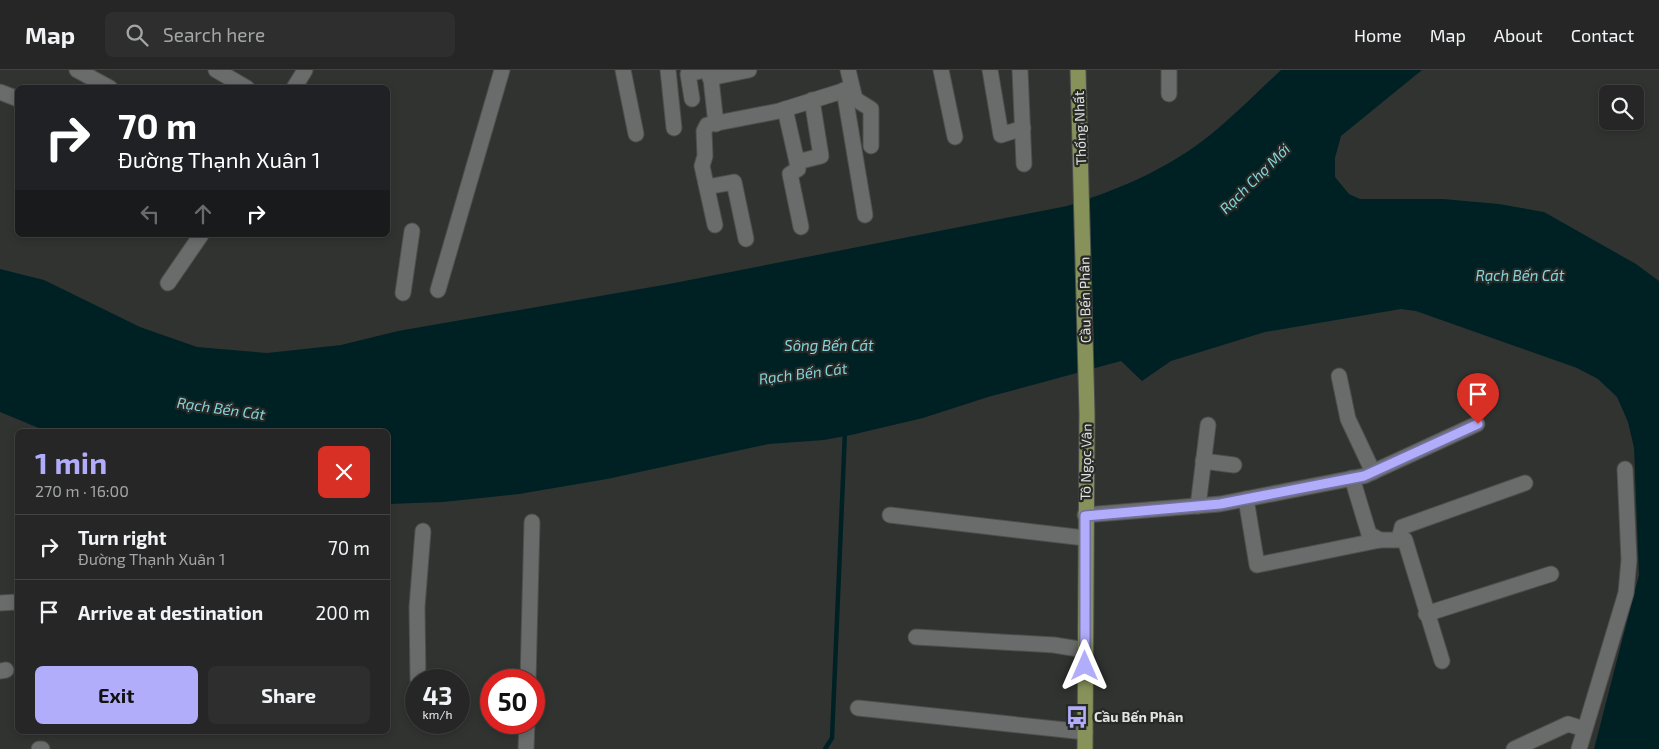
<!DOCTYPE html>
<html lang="en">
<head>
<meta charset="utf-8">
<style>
  :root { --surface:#252625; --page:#2d2e2d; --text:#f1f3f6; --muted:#a3a5a7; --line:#424342; --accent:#b1adfa }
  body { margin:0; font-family:"Exo 2",sans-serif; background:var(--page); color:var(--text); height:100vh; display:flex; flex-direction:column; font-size:19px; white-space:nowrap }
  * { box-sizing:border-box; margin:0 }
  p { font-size:16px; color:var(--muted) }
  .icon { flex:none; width:28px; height:28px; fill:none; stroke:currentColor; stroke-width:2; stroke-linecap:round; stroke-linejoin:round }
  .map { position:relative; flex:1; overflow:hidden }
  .side { position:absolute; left:15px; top:359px; width:375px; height:305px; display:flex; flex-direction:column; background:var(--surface); border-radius:8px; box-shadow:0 2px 8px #0003,0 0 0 1px var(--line) }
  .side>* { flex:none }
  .hud { position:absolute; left:15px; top:15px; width:375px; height:152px; border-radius:8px; box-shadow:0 2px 8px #0003,0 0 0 1px var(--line); background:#202124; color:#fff; overflow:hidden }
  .buttons { position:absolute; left:1599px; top:15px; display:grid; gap:10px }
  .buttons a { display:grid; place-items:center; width:45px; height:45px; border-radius:8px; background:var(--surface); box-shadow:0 2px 8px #0003,0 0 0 1px var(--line); font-size:25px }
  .speed { position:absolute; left:405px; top:599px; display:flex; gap:10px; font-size:25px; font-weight:700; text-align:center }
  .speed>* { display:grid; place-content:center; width:65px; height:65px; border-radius:50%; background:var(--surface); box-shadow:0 2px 8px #0003,0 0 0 1px var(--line); line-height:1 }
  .speed small { font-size:12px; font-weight:400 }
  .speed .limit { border:8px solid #d22; background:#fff; color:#111 }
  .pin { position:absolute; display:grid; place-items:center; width:42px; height:42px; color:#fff; margin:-51px -21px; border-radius:50% 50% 50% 0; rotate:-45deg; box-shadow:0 0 5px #0007 }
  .pin .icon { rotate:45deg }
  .me { position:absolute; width:55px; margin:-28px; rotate:0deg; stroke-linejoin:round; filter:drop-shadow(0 0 4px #0008) }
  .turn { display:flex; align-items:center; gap:18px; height:105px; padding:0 20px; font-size:22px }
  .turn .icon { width:65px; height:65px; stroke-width:2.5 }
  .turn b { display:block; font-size:35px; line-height:42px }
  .lanes { display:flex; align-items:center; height:48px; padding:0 20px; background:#0003; justify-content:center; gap:25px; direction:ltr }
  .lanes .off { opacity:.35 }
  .round { display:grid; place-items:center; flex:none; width:52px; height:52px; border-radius:8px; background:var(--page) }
  .summary { display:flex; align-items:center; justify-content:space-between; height:85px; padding:0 20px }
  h1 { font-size:30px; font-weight:700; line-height:38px; color:var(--accent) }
  .primary-button { display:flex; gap:10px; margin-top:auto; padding:10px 20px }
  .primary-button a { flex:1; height:58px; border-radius:8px; background:var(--accent); color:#111; font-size:20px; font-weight:700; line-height:58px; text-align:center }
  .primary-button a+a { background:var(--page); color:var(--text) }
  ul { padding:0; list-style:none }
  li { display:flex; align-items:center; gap:15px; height:65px; padding:0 20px; border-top:1px solid var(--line) }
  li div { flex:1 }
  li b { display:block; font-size:19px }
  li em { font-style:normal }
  header { display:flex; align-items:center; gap:30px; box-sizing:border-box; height:70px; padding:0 25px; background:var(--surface); border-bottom:1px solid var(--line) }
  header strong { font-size:24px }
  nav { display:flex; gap:28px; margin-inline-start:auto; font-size:18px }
  .search { width:350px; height:45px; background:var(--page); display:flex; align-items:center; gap:12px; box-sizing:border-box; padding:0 18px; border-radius:8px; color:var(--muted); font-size:19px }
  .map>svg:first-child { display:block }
  .water { fill:#002124 }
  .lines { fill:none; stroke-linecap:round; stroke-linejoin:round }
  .stream { stroke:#002124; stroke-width:4.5 }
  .minor-casing { stroke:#4d4f4d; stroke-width:17 }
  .major-casing { stroke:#4d4f4d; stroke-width:17 }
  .minor { stroke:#696c6a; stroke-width:15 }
  .major { stroke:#869259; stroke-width:15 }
  .route-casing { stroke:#7370a2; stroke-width:12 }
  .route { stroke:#b1adfa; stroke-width:9 }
  .labels { text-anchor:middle; stroke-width:4.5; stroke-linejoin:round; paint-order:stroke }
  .street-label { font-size:14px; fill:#e1e2e1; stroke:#272927 }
  .poi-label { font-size:14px; font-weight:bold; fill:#e1e2e1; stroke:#272927; text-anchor:start }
  .water-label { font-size:15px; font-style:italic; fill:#83d5db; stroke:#272927 }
</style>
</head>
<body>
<header>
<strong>Map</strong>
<div class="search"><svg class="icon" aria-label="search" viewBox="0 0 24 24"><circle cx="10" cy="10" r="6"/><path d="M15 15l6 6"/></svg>Search here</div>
<nav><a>Home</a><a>Map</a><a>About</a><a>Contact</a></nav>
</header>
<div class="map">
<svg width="1659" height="679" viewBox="0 0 1659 679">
  <rect width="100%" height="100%" fill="#313331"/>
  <path class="water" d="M1281,0H1422L1341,66L1335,88V107L1349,124L1360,129H1443L1499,134L1544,142L1636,194L1659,211V679H1594L1639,505L1634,378L1628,352L1617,327L1598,309L1577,298L1416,241L1401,239L1265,262L1171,291L1142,311L1121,291L988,327L923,348L851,365L824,370L769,374L607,409L519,424L443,432L388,434V361H46L0,342V199L44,210L140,257L197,277L267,283L341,275L398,261L669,214L1067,136C1114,121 1161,102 1201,72C1230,50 1255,24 1281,0Z"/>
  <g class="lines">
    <path class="stream" d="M825,679L832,668L845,361"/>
    <defs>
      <g id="minor">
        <path d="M77,0L110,18"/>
        <path d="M216,0L247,18"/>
        <path d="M623,0L636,64"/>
        <path d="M668,0L674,58"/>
        <path d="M710,0L716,54"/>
        <path d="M848,0L855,29L871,39V76"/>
        <path d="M941,0L955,67"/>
        <path d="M990,0L1001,65L1023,58"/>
        <path d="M1020,0L1024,94"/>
        <path d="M710,8L749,0"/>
        <path d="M294,18L305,0"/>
        <path d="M844,20L865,145"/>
        <path d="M0,22L18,29"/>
        <path d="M1169,24V0"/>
        <path d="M692,29L688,4L705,0"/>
        <path d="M785,39L797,92L798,99L790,104L801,157"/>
        <path d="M797,92L821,86L812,30"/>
        <path d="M707,117L734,112L746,169"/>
        <path d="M715,155L702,96L705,86L704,61L707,55L779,41L852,18"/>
        <path d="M168,213L201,165"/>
        <path d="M438,220L502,0"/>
        <path d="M403,223L412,161"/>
        <path d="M1339,306L1348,349L1373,402"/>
        <path d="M1203,391L1234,395"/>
        <path d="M1352,408L1369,464L1380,470H1405L1442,591"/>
        <path d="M1246,429L1257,495L1380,470"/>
        <path d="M1198,436L1208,355"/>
        <path d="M890,445L1085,468"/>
        <path d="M1085,445L1220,434L1364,406L1477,354"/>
        <path d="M1399,469L1402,457L1525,413"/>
        <path d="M0,533L18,532"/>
        <path d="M1426,544L1551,504"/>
        <path d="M916,567L1054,575L1085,580"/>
        <path d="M0,601L6,600"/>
        <path d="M418,610L417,537L423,461"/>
        <path d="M528,610L532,452"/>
        <path d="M858,638L1085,662"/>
        <path d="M39,679H42"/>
        <path d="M526,679L527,652"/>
        <path d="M1514,679L1568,654L1584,659"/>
        <path d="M1579,679L1626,523L1629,490L1625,399"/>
      </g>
      <path id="major" d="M1078,0L1087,344L1085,679"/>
    </defs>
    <use href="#minor" class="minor-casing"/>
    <use href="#major" class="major-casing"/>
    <use href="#minor" class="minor"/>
    <use href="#major" class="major"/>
  </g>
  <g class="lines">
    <defs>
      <path id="route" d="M1085,596V446L1220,434L1364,406L1478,354"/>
    </defs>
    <use href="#route" class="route-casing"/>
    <use href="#route" class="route"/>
  </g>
  <defs>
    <symbol id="bus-bare" viewBox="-9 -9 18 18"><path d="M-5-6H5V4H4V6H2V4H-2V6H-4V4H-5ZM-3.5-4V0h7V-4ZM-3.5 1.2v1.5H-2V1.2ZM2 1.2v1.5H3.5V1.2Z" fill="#b1adfa" stroke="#272927" stroke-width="2.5" paint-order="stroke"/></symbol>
  </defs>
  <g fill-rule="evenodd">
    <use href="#bus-bare" x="1061" y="631" width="32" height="32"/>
  </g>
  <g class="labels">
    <g class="street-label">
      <text transform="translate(1080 58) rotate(-92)" y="5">Thống Nhất</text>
      <text transform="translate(1085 230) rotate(-91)" y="5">Cầu Bến Phân</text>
      <text transform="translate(1086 392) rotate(-89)" y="5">Tô Ngọc Vân</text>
    </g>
    <g class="poi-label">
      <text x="1094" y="652">Cầu Bến Phân</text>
    </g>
    <g class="water-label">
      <text transform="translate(1255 109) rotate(-45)" y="5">Rạch Chợ Mới</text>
      <text x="1520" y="211">Rạch Bến Cát</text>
      <text x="829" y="281">Sông Bến Cát</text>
      <text transform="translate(803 304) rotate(-7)" y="5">Rạch Bến Cát</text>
      <text transform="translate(221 339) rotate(8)" y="5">Rạch Bến Cát</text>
    </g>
  </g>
</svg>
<div class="buttons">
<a><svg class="icon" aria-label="search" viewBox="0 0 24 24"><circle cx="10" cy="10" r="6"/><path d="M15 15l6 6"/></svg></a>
</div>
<div class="speed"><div>43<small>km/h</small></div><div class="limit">50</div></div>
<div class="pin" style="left:1478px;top:354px;background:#d93025"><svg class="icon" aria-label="arrive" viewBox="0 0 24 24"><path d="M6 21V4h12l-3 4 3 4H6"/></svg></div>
<svg class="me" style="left:1085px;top:596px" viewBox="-20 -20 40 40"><path d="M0-17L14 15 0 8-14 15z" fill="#b1adfa" stroke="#fff" stroke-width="4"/></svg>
<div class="hud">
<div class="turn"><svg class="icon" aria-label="right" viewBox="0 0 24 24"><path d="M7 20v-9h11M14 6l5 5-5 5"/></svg><div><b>70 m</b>Đường Thạnh Xuân 1</div></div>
<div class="lanes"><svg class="icon off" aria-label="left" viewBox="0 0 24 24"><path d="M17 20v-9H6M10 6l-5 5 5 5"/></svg><svg class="icon off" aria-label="ahead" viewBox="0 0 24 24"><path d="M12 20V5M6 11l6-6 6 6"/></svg><svg class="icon" aria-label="right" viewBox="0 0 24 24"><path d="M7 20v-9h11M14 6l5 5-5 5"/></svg></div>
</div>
<section class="side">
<div class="summary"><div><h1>1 min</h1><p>270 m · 16:00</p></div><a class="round" style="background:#d93025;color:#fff"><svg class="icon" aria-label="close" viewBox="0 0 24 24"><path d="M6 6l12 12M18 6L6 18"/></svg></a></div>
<ul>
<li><svg class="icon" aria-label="right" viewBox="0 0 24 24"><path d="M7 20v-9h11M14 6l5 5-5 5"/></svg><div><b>Turn right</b><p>Đường Thạnh Xuân 1</p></div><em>70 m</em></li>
<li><svg class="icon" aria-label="arrive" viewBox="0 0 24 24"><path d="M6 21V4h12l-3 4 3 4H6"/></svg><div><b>Arrive at destination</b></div><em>200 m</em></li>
</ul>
<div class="primary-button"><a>Exit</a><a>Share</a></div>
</section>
</div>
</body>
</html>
